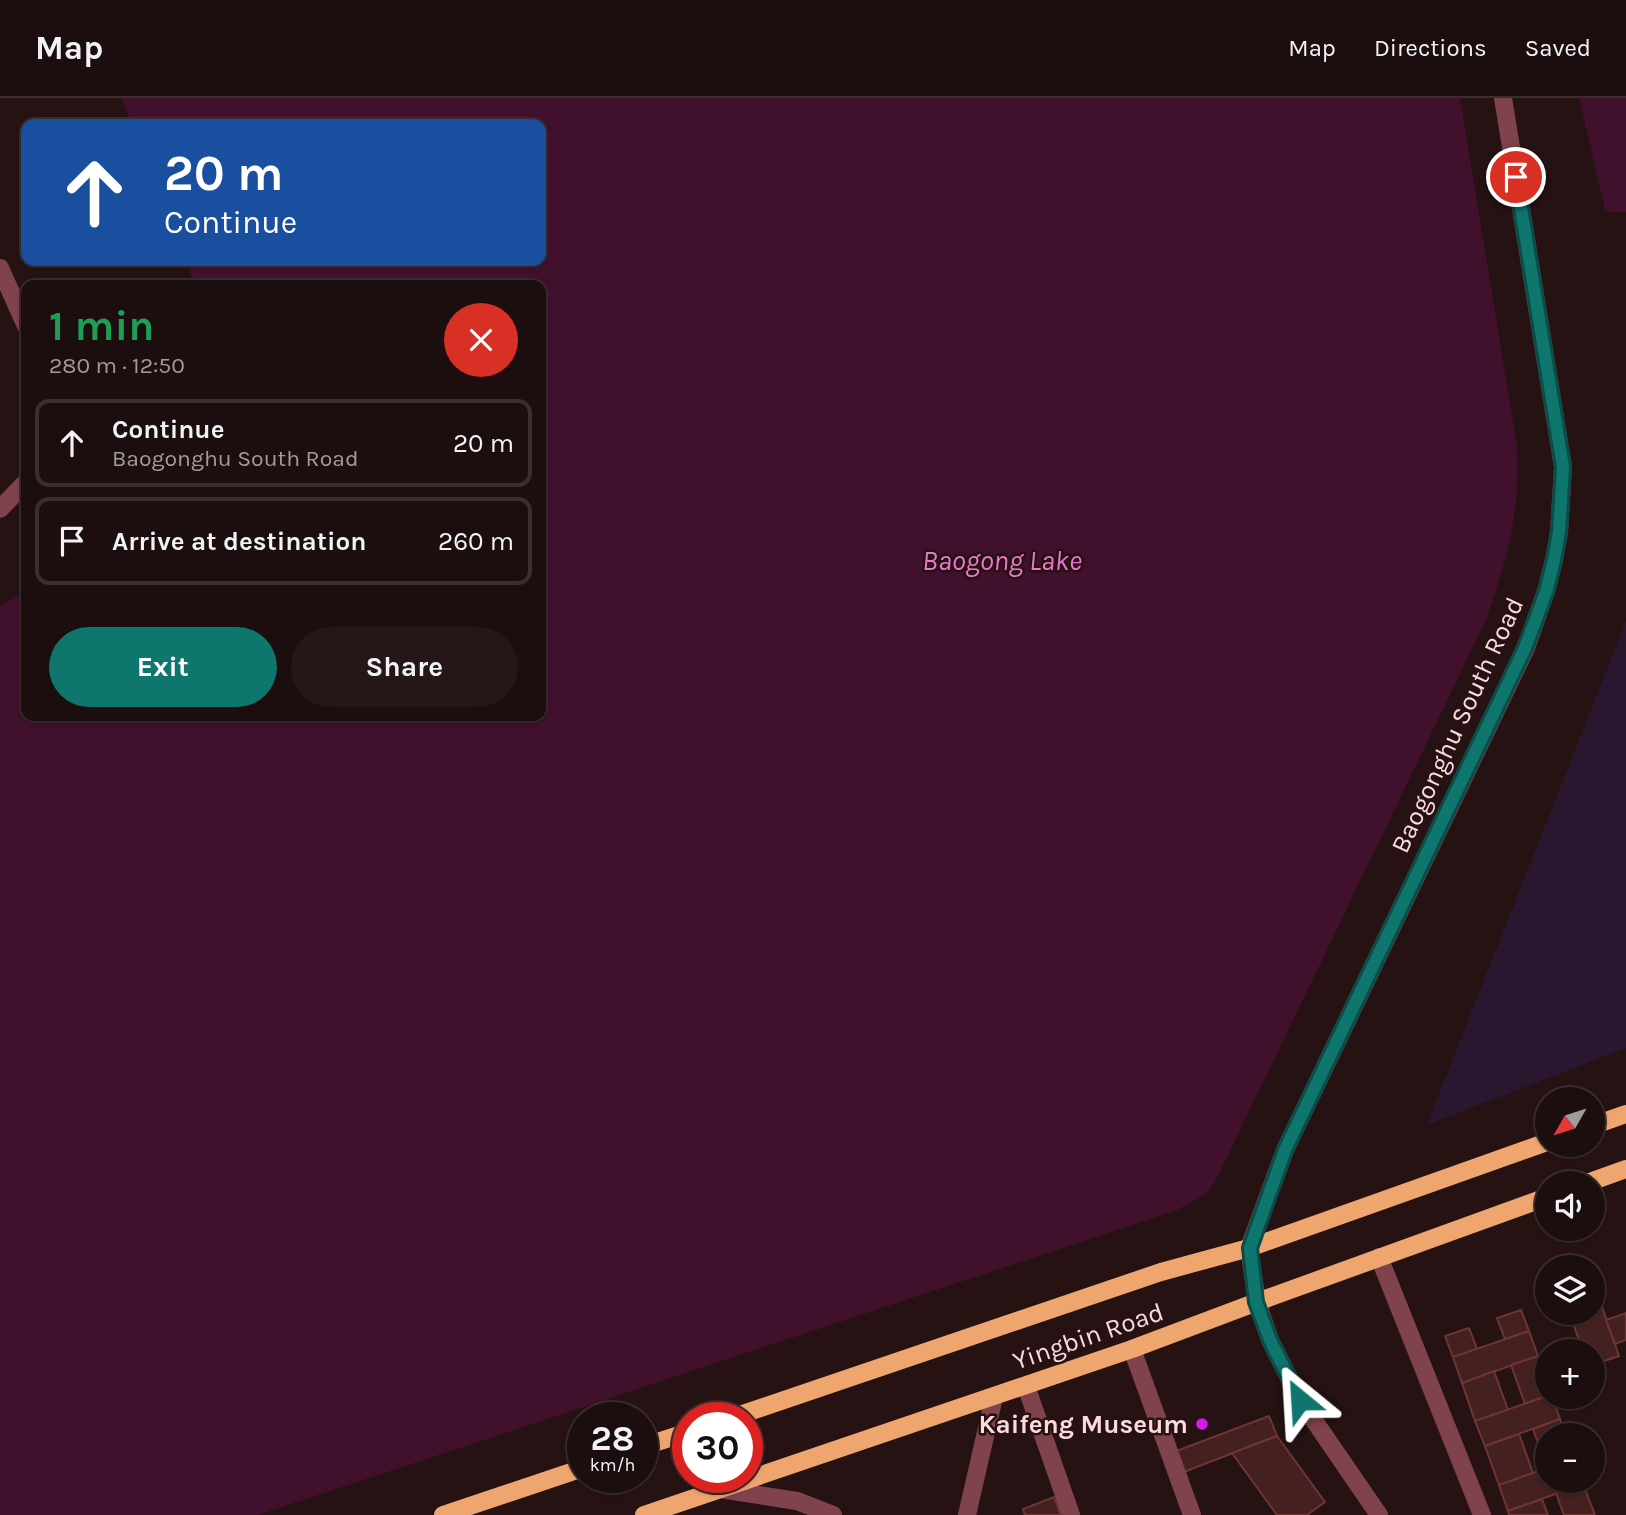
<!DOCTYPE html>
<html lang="en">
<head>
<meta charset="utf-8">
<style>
  :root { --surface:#1c0e0e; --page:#251717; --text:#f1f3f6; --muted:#a09c9e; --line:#3a2e2e; --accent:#0f766e }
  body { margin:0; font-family:Karla,sans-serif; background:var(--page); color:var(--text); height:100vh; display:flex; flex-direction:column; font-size:26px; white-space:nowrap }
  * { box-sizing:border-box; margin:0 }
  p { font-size:23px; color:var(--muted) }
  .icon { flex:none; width:38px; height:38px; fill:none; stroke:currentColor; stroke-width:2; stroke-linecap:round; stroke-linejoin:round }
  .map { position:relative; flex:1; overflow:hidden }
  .panel { position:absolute; left:21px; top:182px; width:525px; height:441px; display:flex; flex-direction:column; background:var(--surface); border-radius:14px; box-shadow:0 2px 5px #0004,0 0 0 2px var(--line) }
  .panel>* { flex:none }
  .hud { position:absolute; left:21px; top:21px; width:525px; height:147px; border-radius:14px; box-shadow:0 2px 5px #0004,0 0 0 2px var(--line); background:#1a4fa0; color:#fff; overflow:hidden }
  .needle { width:46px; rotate:231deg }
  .buttons { position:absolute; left:1535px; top:989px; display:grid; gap:14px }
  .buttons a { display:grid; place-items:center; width:70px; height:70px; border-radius:50%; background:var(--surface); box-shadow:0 2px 5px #0004,0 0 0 2px var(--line); font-size:35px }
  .speed { position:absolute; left:567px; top:1304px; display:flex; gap:14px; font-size:35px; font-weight:700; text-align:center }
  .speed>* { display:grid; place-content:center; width:91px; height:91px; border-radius:50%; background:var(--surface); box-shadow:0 2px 5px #0004,0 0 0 2px var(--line); line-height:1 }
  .speed small { font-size:18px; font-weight:400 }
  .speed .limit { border:10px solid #d22; background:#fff; color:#111 }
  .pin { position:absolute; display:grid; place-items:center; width:60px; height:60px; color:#fff; margin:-30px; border:4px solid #fff; border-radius:50%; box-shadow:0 2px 7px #0007 }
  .me { position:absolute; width:77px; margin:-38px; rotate:333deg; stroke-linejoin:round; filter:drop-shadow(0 0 5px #0008) }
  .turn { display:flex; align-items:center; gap:24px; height:147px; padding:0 28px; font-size:32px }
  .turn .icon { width:91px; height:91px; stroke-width:2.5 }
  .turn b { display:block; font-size:49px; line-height:60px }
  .round { display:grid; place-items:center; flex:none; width:74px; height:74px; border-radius:37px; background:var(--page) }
  .headline { display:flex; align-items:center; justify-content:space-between; height:119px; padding:0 28px }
  h1 { font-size:42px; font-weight:700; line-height:52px; color:#1e9e55 }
  .button { display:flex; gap:14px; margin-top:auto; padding:14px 28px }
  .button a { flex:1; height:80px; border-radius:42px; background:var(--accent); color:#fff; font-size:28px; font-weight:700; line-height:80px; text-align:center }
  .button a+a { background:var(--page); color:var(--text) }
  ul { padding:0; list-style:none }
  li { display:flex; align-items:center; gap:21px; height:88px; margin:0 14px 10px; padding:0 14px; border:4px solid var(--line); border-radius:14px }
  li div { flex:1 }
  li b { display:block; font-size:26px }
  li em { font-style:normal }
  header { display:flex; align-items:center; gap:42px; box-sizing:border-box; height:98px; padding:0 35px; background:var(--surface); border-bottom:2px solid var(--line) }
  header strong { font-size:33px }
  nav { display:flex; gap:38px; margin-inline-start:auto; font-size:24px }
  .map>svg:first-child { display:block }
  .green { fill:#29162f }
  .water { fill:#41102c }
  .building { fill:#452020; stroke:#6e3535; stroke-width:2 }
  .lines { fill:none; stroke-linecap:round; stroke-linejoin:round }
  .minor { stroke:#80424c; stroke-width:18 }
  .major { stroke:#efa56e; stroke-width:18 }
  .route-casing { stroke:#0a4d48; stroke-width:18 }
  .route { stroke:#0f766e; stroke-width:12 }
  .poi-dot { fill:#d31ce7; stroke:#261213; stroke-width:2.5 }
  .labels { text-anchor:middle; stroke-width:5; stroke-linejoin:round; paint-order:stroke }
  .street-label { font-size:26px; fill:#fbdbde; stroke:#261213 }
  .poi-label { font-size:26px; font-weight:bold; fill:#fbdbde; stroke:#261213; text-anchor:end }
  .water-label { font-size:28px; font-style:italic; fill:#f074cf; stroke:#261213 }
</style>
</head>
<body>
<header>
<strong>Map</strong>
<nav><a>Map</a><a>Directions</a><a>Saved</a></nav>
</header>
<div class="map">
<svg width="1626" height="1417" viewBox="0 0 1626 1417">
  <rect width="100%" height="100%" fill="#261213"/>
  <path class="green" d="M1626,523V950L1427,1027V1026Z"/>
  <g class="water">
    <path d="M121,0H1460L1517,348C1517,361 1518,374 1517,387C1515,434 1501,479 1486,522L1215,1084L1205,1097L1177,1112L258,1417H0V508L26,494V618H541V187H195L186,163H541V26H132Z"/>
    <path d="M1579,0H1626V114H1612L1605,111Z"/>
  </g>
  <g class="building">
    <path d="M1597,1194L1619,1258L1592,1267V1253H1583L1569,1214H1592V1196Z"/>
    <path d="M1521,1212L1529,1233L1505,1241L1497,1220Z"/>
    <path d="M1626,1215V1242L1615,1246L1606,1222Z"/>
    <path d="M1469,1230L1477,1251L1453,1259L1445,1238Z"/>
    <path d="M1529,1233L1538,1258L1462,1285L1453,1259Z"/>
    <path d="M1538,1258L1547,1284V1298L1525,1306L1511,1267Z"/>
    <path d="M1494,1273L1508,1312L1475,1323L1462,1285Z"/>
    <path d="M1547,1298H1552L1560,1321L1485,1348L1475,1323Z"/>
    <path d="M1269,1318L1277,1338L1184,1374L1176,1353Z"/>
    <path d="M1560,1321L1566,1337H1547V1370L1533,1331Z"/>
    <path d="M1519,1336L1533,1375L1499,1387L1485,1348Z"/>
    <path d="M1277,1338L1325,1404L1307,1417H1277L1232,1355Z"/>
    <path d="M1547,1370V1382H1582L1583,1386L1508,1413L1499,1387Z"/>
    <path d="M1583,1386L1595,1417H1564L1556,1395Z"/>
    <path d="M1054,1399L1061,1417H1025L1023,1411Z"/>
    <path d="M1542,1401L1548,1417H1509L1508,1413Z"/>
  </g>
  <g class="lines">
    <g class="minor">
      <path d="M0,170L26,228"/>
      <path d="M0,411L26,384"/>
      <path d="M1379,1159L1482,1417"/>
      <path d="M1132,1251L1192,1417"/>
      <path d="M1026,1288L1071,1417"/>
      <path d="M720,1391L797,1403L833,1417"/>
      <path d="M967,1417L994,1299"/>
      <path d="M1379,1417L1300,1302L1270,1242L1257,1204L1249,1150L1285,1052L1526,550L1546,493L1554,462L1559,434L1563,369L1503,0"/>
    </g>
    <g class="major">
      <path d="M1592,1028L1626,1016"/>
      <path d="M1587,1085L1626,1071"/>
      <path d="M731,1320L1161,1174L1249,1150L1547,1044"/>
      <path d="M642,1349L688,1334"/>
      <path d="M443,1417L583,1370"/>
      <path d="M644,1417L1132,1251L1257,1204L1547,1099"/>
    </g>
  </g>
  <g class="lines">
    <defs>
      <path id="route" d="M1300,1302L1270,1242L1256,1204L1250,1150L1285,1052L1525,550L1546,494L1554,462L1559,434L1563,369L1516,79"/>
    </defs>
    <use href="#route" class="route-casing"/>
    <use href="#route" class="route"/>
  </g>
  <circle class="poi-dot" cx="1202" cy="1326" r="7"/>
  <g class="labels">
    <g class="street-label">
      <text transform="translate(1457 627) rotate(-65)" y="9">Baogonghu South Road</text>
      <text transform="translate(1088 1238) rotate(-19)" y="9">Yingbin Road</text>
    </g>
    <g class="poi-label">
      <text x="1188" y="1335">Kaifeng Museum</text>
    </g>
    <g class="water-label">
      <text x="1002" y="472">Baogong Lake</text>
    </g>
  </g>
</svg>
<div class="buttons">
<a><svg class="needle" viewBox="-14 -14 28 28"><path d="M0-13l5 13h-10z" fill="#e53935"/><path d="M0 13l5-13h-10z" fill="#a09c9e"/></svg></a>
<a><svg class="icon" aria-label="sound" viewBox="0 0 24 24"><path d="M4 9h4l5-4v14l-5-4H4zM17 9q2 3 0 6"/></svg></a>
<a><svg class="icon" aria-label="layers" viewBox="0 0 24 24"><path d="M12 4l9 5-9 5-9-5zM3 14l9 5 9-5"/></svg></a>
<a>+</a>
<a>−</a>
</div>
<div class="speed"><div>28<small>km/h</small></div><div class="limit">30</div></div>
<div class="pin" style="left:1516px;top:79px;background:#d93025"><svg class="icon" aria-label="arrive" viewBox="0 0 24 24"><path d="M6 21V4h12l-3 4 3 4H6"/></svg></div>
<svg class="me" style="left:1300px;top:1302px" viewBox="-20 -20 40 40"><path d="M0-17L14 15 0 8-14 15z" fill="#0f766e" stroke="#fff" stroke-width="4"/></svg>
<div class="hud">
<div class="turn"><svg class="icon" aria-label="ahead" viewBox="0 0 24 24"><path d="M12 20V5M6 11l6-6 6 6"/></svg><div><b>20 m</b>Continue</div></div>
</div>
<section class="panel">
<div class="headline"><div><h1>1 min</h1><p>280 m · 12:50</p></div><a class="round" style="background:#d93025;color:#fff"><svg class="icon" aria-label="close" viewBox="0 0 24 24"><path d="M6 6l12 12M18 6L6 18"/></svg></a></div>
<ul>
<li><svg class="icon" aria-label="ahead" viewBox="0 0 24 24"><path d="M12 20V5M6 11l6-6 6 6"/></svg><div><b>Continue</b><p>Baogonghu South Road</p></div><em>20 m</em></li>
<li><svg class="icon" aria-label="arrive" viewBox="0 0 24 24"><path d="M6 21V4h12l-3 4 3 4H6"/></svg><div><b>Arrive at destination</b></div><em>260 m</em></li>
</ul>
<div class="button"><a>Exit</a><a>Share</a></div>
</section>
</div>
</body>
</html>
